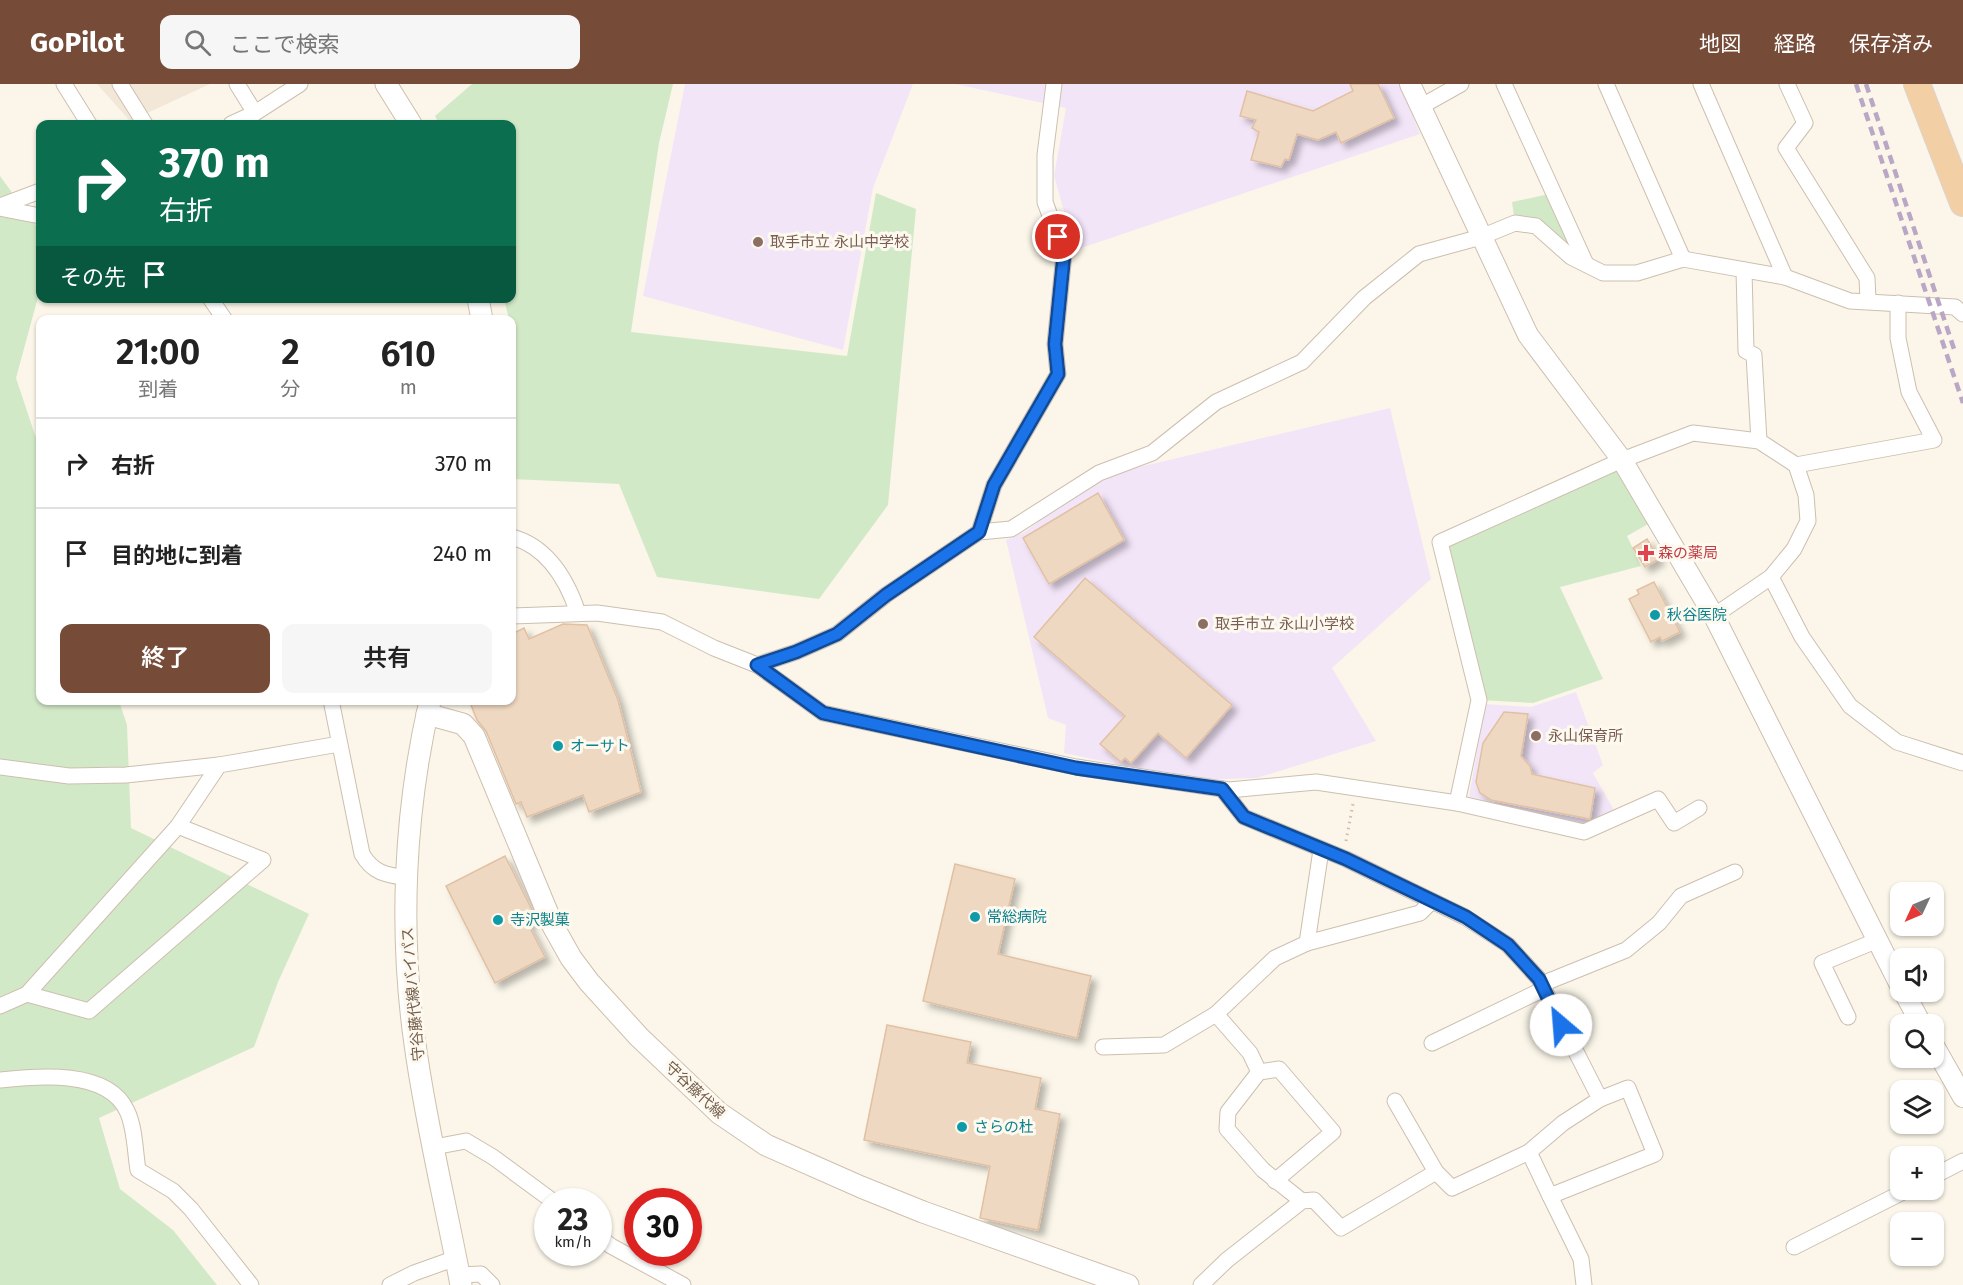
<!DOCTYPE html>
<html lang="ja">
<head>
<meta charset="utf-8">
<style>
  :root { --surface:#fff; --page:#f6f6f6; --text:#222; --muted:#767676; --line:#e0e0e0; --accent:#764c39 }
  body { margin:0; font-family:"Fira Sans","Noto Sans JP",sans-serif; background:var(--page); color:var(--text); height:100vh; display:flex; flex-direction:column; font-size:22px; white-space:nowrap }
  * { box-sizing:border-box; margin:0 }
  p { font-size:20px; color:var(--muted) }
  .icon { flex:none; width:33px; height:33px; fill:none; stroke:currentColor; stroke-width:2; stroke-linecap:round; stroke-linejoin:round }
  .map { position:relative; flex:1; overflow:hidden }
  .sheet { position:absolute; left:36px; top:231px; width:480px; height:390px; display:flex; flex-direction:column; background:var(--surface); border-radius:12px; box-shadow:0 2px 4px #0004 }
  .sheet>* { flex:none }
  .guide { position:absolute; left:36px; top:36px; width:480px; height:183px; border-radius:12px; box-shadow:0 2px 4px #0004; background:#0b6e4f; color:#fff; overflow:hidden }
  .needle { width:39px; rotate:226deg }
  .fabs { position:absolute; left:1890px; top:798px; display:grid; gap:12px }
  .fabs a { display:grid; place-items:center; width:54px; height:54px; border-radius:12px; background:var(--surface); box-shadow:0 2px 4px #0004; font-size:30px }
  .speed { position:absolute; left:534px; top:1104px; display:flex; gap:12px; font-size:30px; font-weight:700; text-align:center }
  .speed>* { display:grid; place-content:center; width:78px; height:78px; border-radius:50%; background:var(--surface); box-shadow:0 2px 4px #0004; line-height:1 }
  .speed small { font-size:15px; font-weight:400 }
  .speed .limit { border:9px solid #d22; background:#fff; color:#111 }
  .pin { position:absolute; display:grid; place-items:center; width:51px; height:51px; color:#fff; margin:-26px; border:3px solid #fff; border-radius:50%; box-shadow:0 2px 6px #0007 }
  .me { position:absolute; width:66px; margin:-33px; rotate:333deg; stroke-linejoin:round; filter:drop-shadow(0 0 4px #0008) }
  .turn { display:flex; align-items:center; gap:21px; height:126px; padding:0 24px; font-size:27px }
  .turn .icon { width:78px; height:78px; stroke-width:2.5 }
  .turn b { display:block; font-size:42px; line-height:51px }
  .then { display:flex; align-items:center; height:57px; padding:0 24px; background:#0003; gap:12px; font-size:22px }
  .eta { display:flex; justify-content:space-evenly; align-items:center; height:102px; text-align:center }
  .eta b { font-size:36px; font-weight:600; line-height:42px }
  .primary-button { display:flex; gap:12px; margin-top:auto; padding:12px 24px }
  .primary-button a { flex:1; height:69px; border-radius:12px; background:var(--accent); color:#fff; font-size:24px; font-weight:600; line-height:69px; text-align:center }
  .primary-button a+a { background:var(--page); color:var(--text) }
  ul { padding:0; list-style:none }
  li { display:flex; align-items:center; gap:18px; height:90px; padding:0 24px; border-top:2px solid var(--line) }
  li div { flex:1 }
  li b { display:block; font-size:22px }
  li em { font-style:normal }
  header { display:flex; align-items:center; gap:36px; box-sizing:border-box; height:84px; padding:0 30px; background:var(--accent); color:#fff }
  header strong { font-size:28px }
  nav { display:flex; gap:33px; margin-inline-start:auto; font-size:21px }
  .search { width:420px; height:54px; background:var(--page); display:flex; align-items:center; gap:15px; box-sizing:border-box; padding:0 21px; border-radius:12px; color:var(--muted); font-size:22px }
  .map>svg:first-child { display:block }
  .residential { fill:#f3e8d8 }
  .education { fill:#f3e5f8 }
  .green { fill:#d2e9c8 }
  .building { fill:#efd8c2; stroke:#e1c0a3; stroke-width:1.5; filter:url(#shadow) }
  .lines { fill:none; stroke-linecap:round; stroke-linejoin:round }
  .minor-casing { stroke:#cdbfaf; stroke-width:17 }
  .tertiary-casing { stroke:#cdbfaf; stroke-width:22 }
  .secondary-casing { stroke:#cfbfad; stroke-width:23 }
  .trunk-casing { stroke:#dbd5d1; stroke-width:28 }
  .path { stroke:#d4bba5; stroke-width:3; stroke-dasharray:1.5 4.5; stroke-linecap:butt }
  .minor { stroke:#fff; stroke-width:15 }
  .tertiary { stroke:#fff; stroke-width:20 }
  .secondary { stroke:#fff; stroke-width:21 }
  .trunk { stroke:#f3cfa5; stroke-width:26 }
  .rail { stroke:#baa7c5; stroke-width:4.5; stroke-dasharray:9 6; stroke-linecap:butt }
  .route-casing { stroke:#114b97; stroke-width:15 }
  .route { stroke:#1a73e8; stroke-width:10 }
  .education-dot { fill:#8d6e63; stroke:#fef9ef; stroke-width:2 }
  .health-dot { fill:#e0444e; stroke:#fef9ef; stroke-width:2 }
  .culture-dot { fill:#0f9aa8; stroke:#fef9ef; stroke-width:2 }
  .labels { text-anchor:middle; stroke-width:6; stroke-linejoin:round; paint-order:stroke }
  .education-label { font-size:15px; fill:#785e54; stroke:#fef9ef; text-anchor:start }
  .health-label { font-size:15px; fill:#be3a42; stroke:#fef9ef; text-anchor:start }
  .culture-label { font-size:15px; fill:#0d838f; stroke:#fef9ef; text-anchor:start }
  .street-label { font-size:15px; fill:#745f4e; stroke:#fef9ef }
</style>
</head>
<body>
<header>
<strong>GoPilot</strong>
<div class="search"><svg class="icon" aria-label="search" viewBox="0 0 24 24"><circle cx="10" cy="10" r="6"/><path d="M15 15l6 6"/></svg>ここで検索</div>
<nav><a>地図</a><a>経路</a><a>保存済み</a></nav>
</header>
<div class="map">
<svg width="1963" height="1201" viewBox="0 0 1963 1201">
  <defs>
    <filter id="shadow"><feDropShadow dx="5.5" dy="5.5" stdDeviation="3" flood-color="#0004"/></filter>
  </defs>
  <rect width="100%" height="100%" fill="#fbf6e9"/>
  <path class="residential" d="M97,0H210L130,37Z"/>
  <g class="education">
    <path d="M685,0H913L873,104L843,266L643,212Z"/>
    <path d="M955,0H1400L1420,50L1075,166L1054,92L1066,24Z"/>
    <path d="M1390,324L1431,495L1332,584L1376,657L1257,694L1192,696L1064,669L1066,641L1048,634L1006,456L1025,448L1069,414L1118,388Z"/>
    <path d="M1576,608L1603,681L1593,689L1615,728L1585,741L1469,713L1485,620L1531,623Z"/>
  </g>
  <g class="green">
    <path d="M472,0H673L659,59L631,248L847,272L876,109L916,125L888,421L819,515L657,493L619,400L512,395V236L509,235L504,215L512,214V40H439L435,32Z"/>
    <path d="M0,92L40,147V206L16,294L40,366V616L119,617L127,641L131,744L309,830L278,898L254,963L99,1034L120,1105L173,1146L217,1201H0Z"/>
    <path d="M1554,109L1586,180L1536,142L1515,139L1512,118Z"/>
    <path d="M1622,376L1657,435L1627,452L1641,482L1560,503L1603,595L1533,619L1479,616L1440,458Z"/>
  </g>
  <g class="building">
    <path d="M1350,0H1378L1394,34L1341,59L1336,48L1318,56L1297,50L1289,76L1285,75L1281,83L1251,76L1259,48L1252,44L1256,36L1240,32L1247,7L1313,27L1353,7Z"/>
    <path d="M1098,409L1124,456L1049,500L1023,454Z"/>
    <path d="M1647,455L1659,475L1645,483L1633,464Z"/>
    <path d="M1085,494L1232,621L1186,674L1158,649L1131,679L1125,674L1121,678L1100,660L1125,632L1034,553Z"/>
    <path d="M1654,498L1680,548L1662,557L1660,553L1651,558L1629,515L1639,510L1637,506Z"/>
    <path d="M563,540L587,541L618,616L641,708L589,728L583,711L527,733L521,718L516,720L486,647L477,636L469,616H512V550L524,544L529,555Z"/>
    <path d="M1504,628L1528,630L1521,672L1530,682L1532,690L1595,704L1590,735L1491,716L1480,709L1476,698L1483,659Z"/>
    <path d="M505,772L536,834L527,838L545,873L495,899L446,802Z"/>
    <path d="M955,780L1015,795L998,870L1091,892L1077,954L923,917Z"/>
    <path d="M887,941L971,958L967,979L1041,994L1035,1025L1060,1030L1038,1146L980,1134L990,1082L864,1056Z"/>
  </g>
  <g class="lines">
    <defs>
      <g id="minor">
        <path d="M64,0L89,40"/>
        <path d="M120,0L145,40"/>
        <path d="M237,0L255,29"/>
        <path d="M1504,0L1586,180"/>
        <path d="M1606,0L1683,175"/>
        <path d="M1701,0L1785,193"/>
        <path d="M1787,0L1805,39L1786,64L1867,194L1868,216"/>
        <path d="M1420,23L1461,0"/>
        <path d="M231,40L255,29L300,0"/>
        <path d="M0,122L40,107"/>
        <path d="M0,124L40,132"/>
        <path d="M1744,186L1746,267L1754,271L1759,357"/>
        <path d="M210,214L225,236"/>
        <path d="M1796,381L1934,356L1909,308L1898,254V219"/>
        <path d="M979,448L994,401L1058,290L1055,260L1064,170L1045,118V71L1054,0"/>
        <path d="M512,453C548,463 567,496 578,529"/>
        <path d="M1771,493L1802,553L1850,622L1897,658L1963,679"/>
        <path d="M512,532L597,529L662,538L714,564L757,581L796,568L837,550L886,511L979,448L1011,445L1099,389L1152,369L1216,318L1302,278L1364,214L1419,170L1481,153L1515,139L1536,142L1571,173L1603,189H1637L1683,175L1785,193L1850,217L1955,223L1963,230"/>
        <path d="M757,581L823,629L1076,683L1229,706L1316,698L1457,719L1479,616L1440,458L1622,376L1693,349L1759,357L1796,381L1806,411L1808,437L1794,465L1771,493L1721,527"/>
        <path d="M331,616L362,770C373,789 386,791 407,794"/>
        <path d="M0,683L69,692L126,691L219,681"/>
        <path d="M1222,705L1244,733L1346,775L1465,833L1508,861L1539,895L1600,1015L1628,1004L1655,1070L1550,1112L1581,1175L1584,1201"/>
        <path d="M1457,719L1584,748L1658,715L1674,739L1699,724"/>
        <path d="M1321,766L1307,859L1420,829L1431,818"/>
        <path d="M1542,900L1626,866L1659,839L1681,812L1735,788"/>
        <path d="M27,910L89,927L263,776L178,742"/>
        <path d="M0,922L27,910L178,742L219,681L339,660"/>
        <path d="M1216,930L1250,969L1259,988L1228,1028L1227,1045L1263,1086L1302,1117"/>
        <path d="M1848,933L1822,879L1878,856"/>
        <path d="M1432,959L1544,905"/>
        <path d="M1103,963L1164,961L1216,930L1275,874L1307,859"/>
        <path d="M1259,988L1279,985L1333,1048L1275,1097"/>
        <path d="M0,996C37,992 108,985 127,1027C135,1043 135,1068 138,1086L173,1107L191,1125L251,1201"/>
        <path d="M1395,1017L1436,1088"/>
        <path d="M434,1063L466,1057L493,1073L554,1118"/>
        <path d="M1529,1068L1563,1039L1600,1015"/>
        <path d="M1934,1092L1963,1077"/>
        <path d="M598,1152L611,1162L683,1201"/>
        <path d="M1794,1163L1907,1106"/>
        <path d="M460,1191L481,1190L492,1201"/>
        <path d="M390,1201L414,1189L456,1174"/>
        <path d="M1201,1201L1227,1176L1302,1117L1314,1116L1341,1144L1436,1088L1452,1104L1529,1068L1550,1112"/>
      </g>
      <g id="tertiary">
        <path d="M1410,0L1528,251L1622,376L1714,532L1900,901"/>
        <path d="M1904,908L1921,940"/>
        <path d="M1934,962L1963,1013"/>
      </g>
      <g id="secondary">
        <path d="M386,0L411,40"/>
        <path d="M478,214L482,236"/>
        <path d="M430,617C404,728 399,848 415,960C426,1041 446,1121 461,1201"/>
        <path d="M427,630L463,640L474,652L553,842L571,874L589,898L639,953L719,1029L766,1061L861,1103L923,1128L1128,1201"/>
      </g>
      <path id="trunk" d="M1917,0L1963,119"/>
    </defs>
    <use href="#minor" class="minor-casing"/>
    <use href="#tertiary" class="tertiary-casing"/>
    <use href="#secondary" class="secondary-casing"/>
    <use href="#trunk" class="trunk-casing"/>
    <path class="path" d="M1346,757L1353,720"/>
    <use href="#minor" class="minor"/>
    <use href="#tertiary" class="tertiary"/>
    <use href="#secondary" class="secondary"/>
    <use href="#trunk" class="trunk"/>
    <g class="rail">
      <path d="M1856,0L1963,319"/>
      <path d="M1866,0L1955,268"/>
    </g>
  </g>
  <g class="lines">
    <defs>
      <path id="route" d="M1058,153L1064,170L1055,260L1058,290L994,401L979,448L886,511L837,550L796,568L757,581L823,629L1076,684L1222,705L1244,733L1346,775L1466,833L1508,861L1539,895L1561,941"/>
    </defs>
    <use href="#route" class="route-casing"/>
    <use href="#route" class="route"/>
  </g>
  <g class="education-dot">
    <circle cx="758" cy="158" r="6"/>
    <circle cx="1203" cy="540" r="6"/>
    <circle cx="1536" cy="652" r="6"/>
  </g>
  <path class="health-dot" d="M1643 460h6v6h6v6h-6v6h-6v-6h-6v-6h6z"/>
  <g class="culture-dot">
    <circle cx="1655" cy="531" r="6"/>
    <circle cx="558" cy="662" r="6"/>
    <circle cx="975" cy="833" r="6"/>
    <circle cx="498" cy="836" r="6"/>
    <circle cx="962" cy="1043" r="6"/>
  </g>
  <g class="labels">
    <g class="education-label">
      <text x="770" y="163">取手市立 永山中学校</text>
      <text x="1215" y="545">取手市立 永山小学校</text>
      <text x="1548" y="657">永山保育所</text>
    </g>
    <g class="health-label">
      <text x="1658" y="474">森の薬局</text>
    </g>
    <g class="culture-label">
      <text x="1667" y="536">秋谷医院</text>
      <text x="570" y="667">オーサト</text>
      <text x="987" y="838">常総病院</text>
      <text x="510" y="841">寺沢製菓</text>
      <text x="974" y="1048">さらの杜</text>
    </g>
    <g class="street-label">
      <text transform="translate(413 910) rotate(-95)" y="5">守谷藤代線バイパス</text>
      <text transform="translate(695 1006) rotate(43)" y="5">守谷藤代線</text>
    </g>
  </g>
</svg>
<div class="fabs">
<a><svg class="needle" viewBox="-14 -14 28 28"><path d="M0-13l5 13h-10z" fill="#e53935"/><path d="M0 13l5-13h-10z" fill="#767676"/></svg></a>
<a><svg class="icon" aria-label="sound" viewBox="0 0 24 24"><path d="M4 9h4l5-4v14l-5-4H4zM17 9q2 3 0 6"/></svg></a>
<a><svg class="icon" aria-label="search" viewBox="0 0 24 24"><circle cx="10" cy="10" r="6"/><path d="M15 15l6 6"/></svg></a>
<a><svg class="icon" aria-label="layers" viewBox="0 0 24 24"><path d="M12 4l9 5-9 5-9-5zM3 14l9 5 9-5"/></svg></a>
<a>+</a>
<a>−</a>
</div>
<div class="speed"><div>23<small>km/h</small></div><div class="limit">30</div></div>
<div class="pin" style="left:1058px;top:153px;background:#d93025"><svg class="icon" aria-label="arrive" viewBox="0 0 24 24"><path d="M6 21V4h12l-3 4 3 4H6"/></svg></div>
<svg class="me" style="left:1561px;top:941px" viewBox="-20 -20 40 40"><circle r="19" fill="#fff"/><path d="M0-13L10 11 0 6-10 11z" fill="#1a73e8"/></svg>
<div class="guide">
<div class="turn"><svg class="icon" aria-label="right" viewBox="0 0 24 24"><path d="M7 20v-9h11M14 6l5 5-5 5"/></svg><div><b>370 m</b>右折</div></div>
<div class="then">その先<svg class="icon" aria-label="arrive" viewBox="0 0 24 24"><path d="M6 21V4h12l-3 4 3 4H6"/></svg></div>
</div>
<section class="sheet">
<div class="eta">
<div><b>21:00</b><p>到着</p></div>
<div><b>2</b><p>分</p></div>
<div><b>610</b><p>m</p></div>
</div>
<ul>
<li><svg class="icon" aria-label="right" viewBox="0 0 24 24"><path d="M7 20v-9h11M14 6l5 5-5 5"/></svg><div><b>右折</b></div><em>370 m</em></li>
<li><svg class="icon" aria-label="arrive" viewBox="0 0 24 24"><path d="M6 21V4h12l-3 4 3 4H6"/></svg><div><b>目的地に到着</b></div><em>240 m</em></li>
</ul>
<div class="primary-button"><a>終了</a><a>共有</a></div>
</section>
</div>
</body>
</html>
